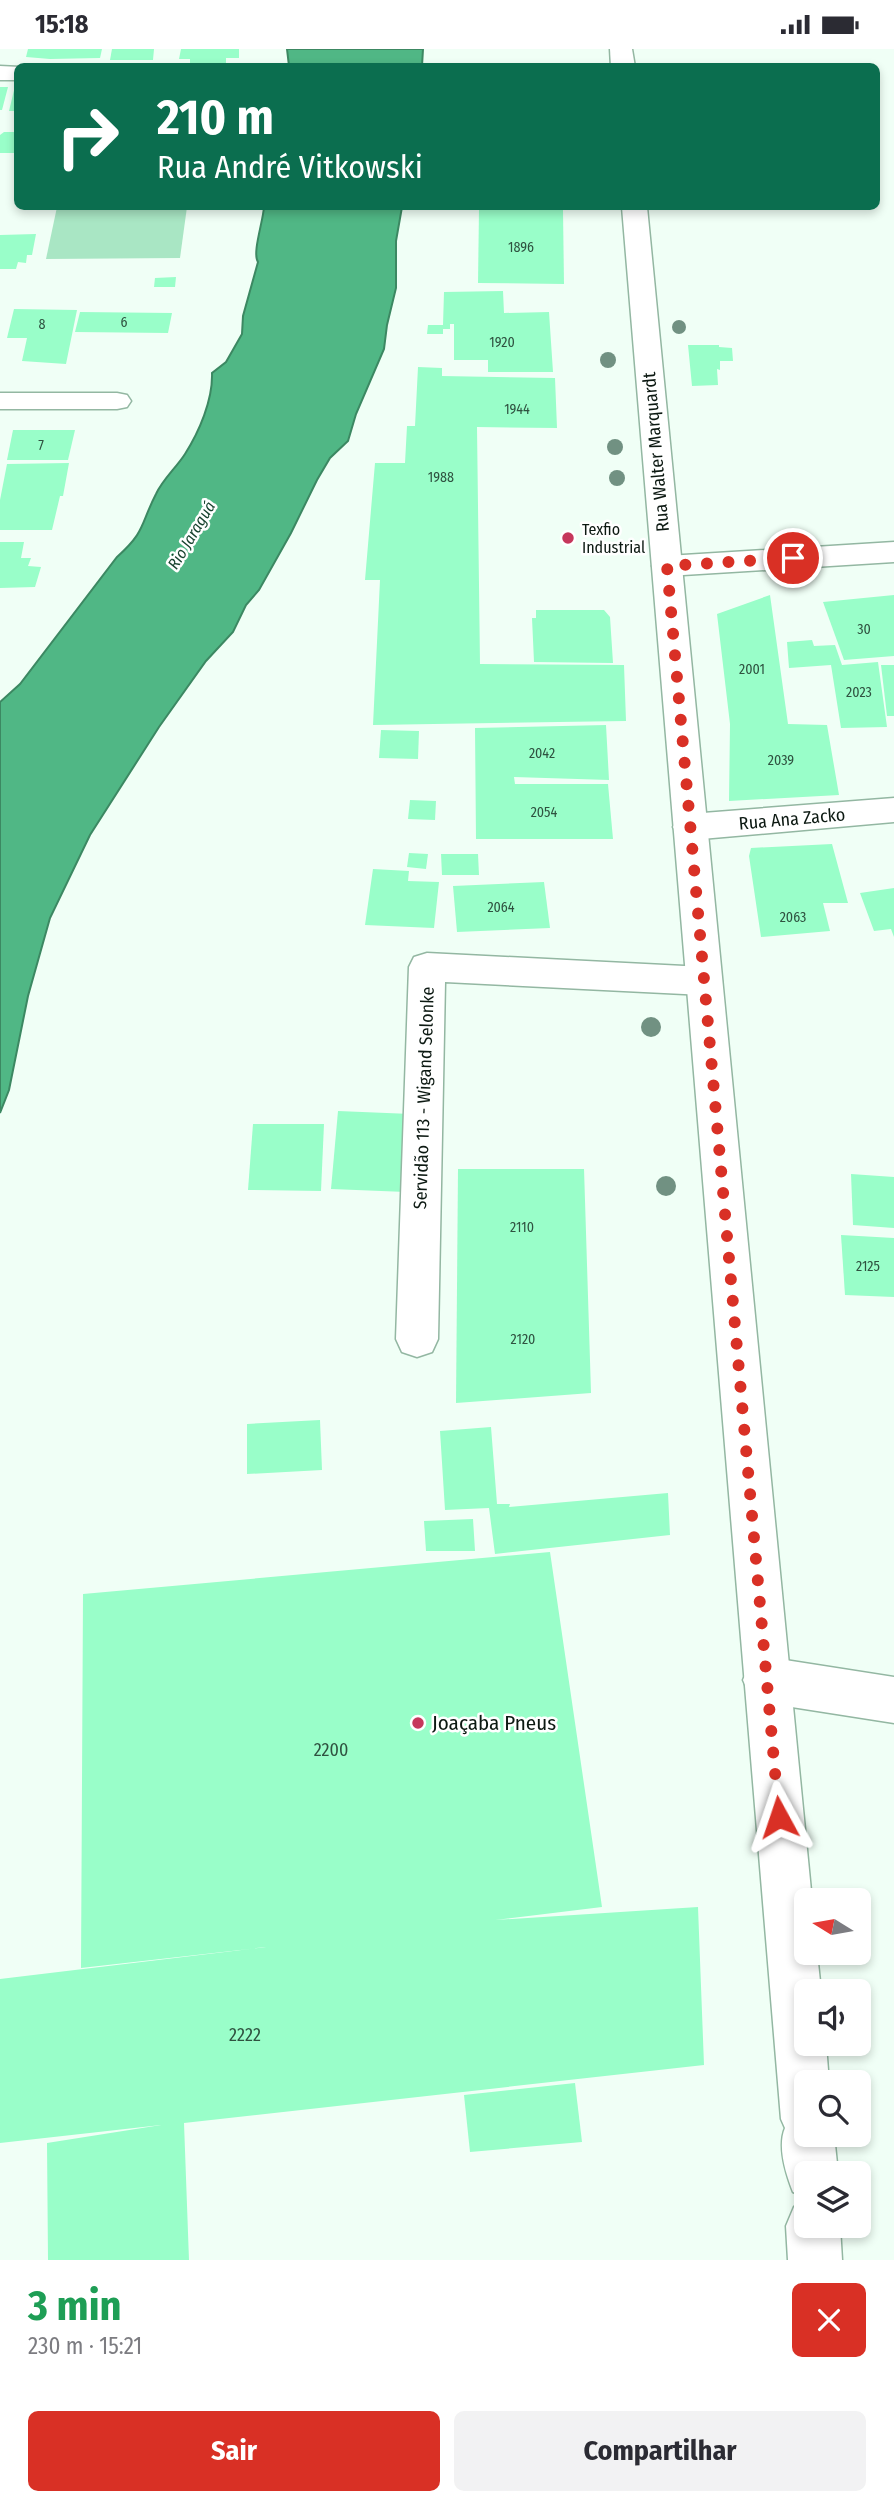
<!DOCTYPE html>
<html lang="pt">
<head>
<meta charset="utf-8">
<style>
  :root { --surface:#fff; --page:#f2f2f3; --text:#2b2b33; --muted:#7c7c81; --accent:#d93025 }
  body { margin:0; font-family:"Fira Sans Condensed",sans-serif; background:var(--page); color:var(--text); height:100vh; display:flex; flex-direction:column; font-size:26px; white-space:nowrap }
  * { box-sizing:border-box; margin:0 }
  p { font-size:23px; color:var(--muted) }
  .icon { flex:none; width:38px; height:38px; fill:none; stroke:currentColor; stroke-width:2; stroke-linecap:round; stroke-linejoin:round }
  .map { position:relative; height:2211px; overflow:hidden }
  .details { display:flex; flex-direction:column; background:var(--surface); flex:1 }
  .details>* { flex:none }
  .hud { position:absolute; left:14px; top:14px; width:866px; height:147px; border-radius:10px; box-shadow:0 4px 10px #0003; background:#0b6e4f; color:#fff; overflow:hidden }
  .needle { width:46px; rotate:281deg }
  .tools { position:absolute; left:794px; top:1839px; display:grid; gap:14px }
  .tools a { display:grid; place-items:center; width:77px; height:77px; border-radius:10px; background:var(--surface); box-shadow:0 4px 10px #0003; font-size:35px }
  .pin { position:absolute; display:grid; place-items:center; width:60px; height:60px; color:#fff; margin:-30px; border:4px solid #fff; border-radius:50%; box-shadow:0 2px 7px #0007 }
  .me { position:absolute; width:77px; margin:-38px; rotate:355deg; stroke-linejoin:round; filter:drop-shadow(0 0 5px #0008) }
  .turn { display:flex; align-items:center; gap:24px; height:147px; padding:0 28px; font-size:32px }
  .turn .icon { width:91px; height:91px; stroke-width:2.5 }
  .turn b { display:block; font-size:49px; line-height:60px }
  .round { display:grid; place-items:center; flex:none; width:74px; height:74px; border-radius:10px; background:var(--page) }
  .head { display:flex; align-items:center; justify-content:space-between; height:119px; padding:0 28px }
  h1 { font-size:42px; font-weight:700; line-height:52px; color:#1e9e55 }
  .action { display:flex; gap:14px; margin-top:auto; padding:14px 28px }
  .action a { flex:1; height:80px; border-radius:10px; background:var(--accent); color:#fff; font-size:28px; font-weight:700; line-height:80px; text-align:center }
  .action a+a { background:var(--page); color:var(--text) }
  .status { display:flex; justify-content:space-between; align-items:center; height:49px; padding:0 35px; background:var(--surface); direction:ltr }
  .status svg { height:19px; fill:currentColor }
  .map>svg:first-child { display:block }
  .green { fill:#a9e6c4 }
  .water { fill:#50b785; stroke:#3c8862; stroke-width:2 }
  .building { fill:#99fec9 }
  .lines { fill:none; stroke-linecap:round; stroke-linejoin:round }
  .minor-casing { stroke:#93b7a2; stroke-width:3 }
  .primary-casing { stroke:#93b7a2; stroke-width:3 }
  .minor { fill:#fff; fill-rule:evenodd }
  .primary { fill:#fff; fill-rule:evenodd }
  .tree { fill:#719182 }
  .route { stroke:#d93025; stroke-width:12; stroke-dasharray:0 21.6 }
  .poi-dot { fill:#c6375c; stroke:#fff; stroke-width:2.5 }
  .labels { text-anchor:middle; stroke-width:5; stroke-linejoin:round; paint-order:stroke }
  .number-label { font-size:14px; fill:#2f5240 }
  .far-poi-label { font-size:16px; fill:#0c1912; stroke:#fff; text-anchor:start }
  .far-water-label { font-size:16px; font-style:italic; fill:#18432f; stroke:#fff }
  .street-label { font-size:18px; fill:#0c1912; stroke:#fff }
  .near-number-label { font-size:18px; fill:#2f5240 }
  .near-poi-label { font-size:21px; fill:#0c1912; stroke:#fff; text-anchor:start }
</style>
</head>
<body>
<div class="status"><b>15:18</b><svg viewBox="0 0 49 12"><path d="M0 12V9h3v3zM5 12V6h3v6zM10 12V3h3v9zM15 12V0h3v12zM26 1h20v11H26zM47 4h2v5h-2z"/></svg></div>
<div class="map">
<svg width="894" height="2211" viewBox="0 0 894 2211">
  <rect width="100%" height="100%" fill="#f0fff6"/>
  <path class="green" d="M57,158H187L180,209L46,210Z"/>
  <g class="water">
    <path d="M287,0H423L422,17H289Z"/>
    <path d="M264,158H402L396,192V239L387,276L384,300L356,365L348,392L330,409L317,431L291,484L259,541L246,556L233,583L206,612L159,678L90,786L50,869L28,947L9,1041L0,1064V653L20,635L117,508C146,482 140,476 156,445C163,430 176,419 185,405C199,383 213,351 212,324L226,313L242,285L243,267L258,213C252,204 263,173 264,158Z"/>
  </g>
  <g class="building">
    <path d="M28,0H102L100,9L50,10L26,8Z"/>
    <path d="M112,0H154L153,11H110Z"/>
    <path d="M181,0H239V9H226V18H190V10H179Z"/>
    <path d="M15,37H18V62H9Z"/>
    <path d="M0,38H8L2,61H0Z"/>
    <path d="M4,83H18V104H0V86Z"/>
    <path d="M479,160L563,161L564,235L478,234Z"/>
    <path d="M36,185L32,206H27L26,214L18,213L16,220H0V186Z"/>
    <path d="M176,228L175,238H154L155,229Z"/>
    <path d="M503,242L504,264L549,263L553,323H488V311H454V275H450V280H443V285H427L428,276H443L444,243Z"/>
    <path d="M14,260L77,261L66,315L22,312L27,289H7Z"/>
    <path d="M80,263L172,264L168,284L75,283Z"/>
    <path d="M688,296H719V298L732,299L733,312H720V321L717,320L718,336L692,337Z"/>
    <path d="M418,318L442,319V327L555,329L557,379L477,378L480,615L624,616L626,672L373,676L380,531H365L375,414H405L407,377H415Z"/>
    <path d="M13,381H75L68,411H7Z"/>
    <path d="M69,414L63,447H60L52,481H0V451L7,415Z"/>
    <path d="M0,493H24L21,509H31L28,517L41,518L35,538L0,539Z"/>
    <path d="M770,546L788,675L827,676L839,746L729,752L730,675L717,565Z"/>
    <path d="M894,546V607L844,611L823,553Z"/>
    <path d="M536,561H604L610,568L613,614L534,613L532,569H536Z"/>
    <path d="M812,591L814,597L835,596L842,616L878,613L887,678L841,679L831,616L789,619L787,593Z"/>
    <path d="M881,616H894V667H887Z"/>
    <path d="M606,676L609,731L514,728L515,735H608L613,790H476L475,679Z"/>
    <path d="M381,681L419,682L418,710L379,709Z"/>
    <path d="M410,751L436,752L435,771L408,770Z"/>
    <path d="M832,795L848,854H823L830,882L761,888L749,807L751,799Z"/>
    <path d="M409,804L428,805L426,820L407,818Z"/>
    <path d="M441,805H478L479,826H442Z"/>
    <path d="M373,820L409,822L408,832L439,833L434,879L365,876Z"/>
    <path d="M544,833L550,879L457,883L453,837Z"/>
    <path d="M894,839V888L891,880L874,882L860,844Z"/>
    <path d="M338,1062L411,1065L406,1143L331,1140Z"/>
    <path d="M253,1075H324L321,1142L248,1141Z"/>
    <path d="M458,1120H584L591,1344L456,1354Z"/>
    <path d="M851,1125L894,1128V1179L853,1176Z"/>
    <path d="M841,1186L894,1189V1248L845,1246Z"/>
    <path d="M320,1371L322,1421L247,1425V1375Z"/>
    <path d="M491,1378L497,1455H510L509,1458L668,1444L670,1486L495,1505L489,1459L445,1461L440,1382Z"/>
    <path d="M473,1470L475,1502H426L424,1472Z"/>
    <path d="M550,1503L602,1858L495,1871L698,1858L704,2016L184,2074L189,2211H48L47,2094L161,2076L0,2094V1930L266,1898L81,1919L83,1545Z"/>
    <path d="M575,2034L582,2093L470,2103L464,2046Z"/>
  </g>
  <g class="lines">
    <defs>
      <g id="minor">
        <path d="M0,17L20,18H18V31H0Z"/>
        <path d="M0,344H117L127,346L131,352L127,358L117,360H0Z"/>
        <path d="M894,493V513L667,527L656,524L652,517L656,510L667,507Z"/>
        <path d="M894,749V773L690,791L678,787L673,778L678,769L690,765Z"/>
        <path d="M427,904L704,918L717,922L722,932L717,942L704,946L445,933L438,1290L432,1303L417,1308L402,1303L396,1290L409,918L414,908Z"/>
        <path d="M766,1608L894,1628V1674L766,1654L750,1647L743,1631L750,1615Z"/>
      </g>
      <g id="primary">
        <path d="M610,0H632L635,18H611Z"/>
        <path d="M622,158H647L812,1852H807V1904H817L821,1942H807V1995H826L829,2034H807V2086H834L838,2124H807V2148L793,2143C786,2125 777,2098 785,2079L781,2070Z"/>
        <path d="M807,2153V2177H840L842,2211H788L786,2177L794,2158Z"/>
      </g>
    </defs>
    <use href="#minor" class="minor-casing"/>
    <use href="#primary" class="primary-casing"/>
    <use href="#minor" class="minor"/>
    <use href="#primary" class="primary"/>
  </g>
  <g class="tree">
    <circle cx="679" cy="278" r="7"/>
    <circle cx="608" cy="311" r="8"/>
    <circle cx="615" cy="398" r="8"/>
    <circle cx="617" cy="429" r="8"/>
    <circle cx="651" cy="978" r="10"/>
    <circle cx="666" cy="1137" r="10"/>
  </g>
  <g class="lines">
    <path class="route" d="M779,1768L667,517L793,509"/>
  </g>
  <g class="poi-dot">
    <circle cx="568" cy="489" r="7"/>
    <circle cx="418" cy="1674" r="7"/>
  </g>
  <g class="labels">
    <g class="number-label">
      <text x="521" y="203">1896</text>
      <text x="124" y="278">6</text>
      <text x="42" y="280">8</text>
      <text x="502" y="298">1920</text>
      <text x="517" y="365">1944</text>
      <text x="41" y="401">7</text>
      <text x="441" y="433">1988</text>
      <text x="864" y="585">30</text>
      <text x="752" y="625">2001</text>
      <text x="859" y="648">2023</text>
      <text x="542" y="709">2042</text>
      <text x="781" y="716">2039</text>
      <text x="544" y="768">2054</text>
      <text x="501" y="863">2064</text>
      <text x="793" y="873">2063</text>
      <text x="522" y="1183">2110</text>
      <text x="868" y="1222">2125</text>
      <text x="523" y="1295">2120</text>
    </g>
    <g class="far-poi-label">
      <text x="582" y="486">Texfio<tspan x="582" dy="18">Industrial</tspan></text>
    </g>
    <g class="far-water-label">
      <text transform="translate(191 486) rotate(-59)" y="6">Rio Jaraguá</text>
    </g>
    <g class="street-label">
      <text transform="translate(656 403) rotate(-95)" y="6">Rua Walter Marquardt</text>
      <text transform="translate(792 770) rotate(-5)" y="6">Rua Ana Zacko</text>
      <text transform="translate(424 1049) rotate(-88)" y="6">Servidão 113 - Wigand Selonke</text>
    </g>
    <g class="near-number-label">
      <text x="331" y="1707">2200</text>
      <text x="245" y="1992">2222</text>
    </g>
    <g class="near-poi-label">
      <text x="432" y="1681">Joaçaba Pneus</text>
    </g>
  </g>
</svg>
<div class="tools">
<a><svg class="needle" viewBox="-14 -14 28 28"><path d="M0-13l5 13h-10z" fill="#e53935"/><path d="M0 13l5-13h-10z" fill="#7c7c81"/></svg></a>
<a><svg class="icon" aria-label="sound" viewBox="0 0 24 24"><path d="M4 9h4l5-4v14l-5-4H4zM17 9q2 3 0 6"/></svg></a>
<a><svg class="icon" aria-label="search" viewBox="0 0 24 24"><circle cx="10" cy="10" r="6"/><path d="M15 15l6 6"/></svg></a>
<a><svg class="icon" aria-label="layers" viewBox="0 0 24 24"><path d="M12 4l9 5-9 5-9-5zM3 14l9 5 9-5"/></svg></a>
</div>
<div class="pin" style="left:793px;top:509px;background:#d93025"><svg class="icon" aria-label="arrive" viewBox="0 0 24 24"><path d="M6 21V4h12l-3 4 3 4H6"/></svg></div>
<svg class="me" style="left:779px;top:1768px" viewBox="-20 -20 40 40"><path d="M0-17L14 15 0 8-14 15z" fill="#d93025" stroke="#fff" stroke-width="4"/></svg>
<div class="hud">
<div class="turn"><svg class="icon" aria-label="right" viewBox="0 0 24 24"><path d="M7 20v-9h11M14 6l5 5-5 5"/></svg><div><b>210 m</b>Rua André Vitkowski</div></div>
</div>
</div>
<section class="details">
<div class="head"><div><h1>3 min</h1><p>230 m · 15:21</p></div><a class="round" style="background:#d93025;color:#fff"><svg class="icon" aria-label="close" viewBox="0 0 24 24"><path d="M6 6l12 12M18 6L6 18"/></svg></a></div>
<div class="action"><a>Sair</a><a>Compartilhar</a></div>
</section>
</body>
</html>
